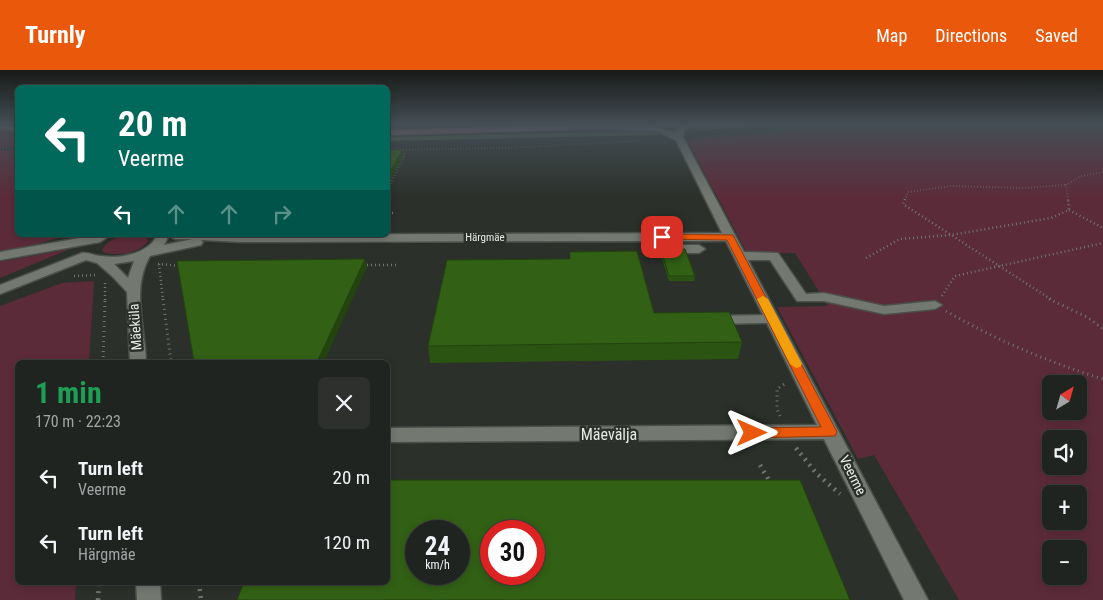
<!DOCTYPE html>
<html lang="en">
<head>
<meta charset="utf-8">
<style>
  :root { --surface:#202420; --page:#2d302d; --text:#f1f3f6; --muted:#a2a4a5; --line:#3d413e; --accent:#ea580c }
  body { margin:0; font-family:"Roboto Condensed",sans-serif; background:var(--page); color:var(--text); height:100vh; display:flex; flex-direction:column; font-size:19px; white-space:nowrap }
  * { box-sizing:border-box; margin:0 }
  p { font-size:16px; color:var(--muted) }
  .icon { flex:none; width:28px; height:28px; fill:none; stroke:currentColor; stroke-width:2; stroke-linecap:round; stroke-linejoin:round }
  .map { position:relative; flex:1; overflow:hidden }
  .drawer { position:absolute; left:15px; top:290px; width:375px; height:225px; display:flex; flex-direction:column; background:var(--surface); border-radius:8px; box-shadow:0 2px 8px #0003,0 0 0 1px var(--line) }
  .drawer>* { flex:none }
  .top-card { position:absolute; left:15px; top:15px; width:375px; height:152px; border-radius:8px; box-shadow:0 2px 8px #0003,0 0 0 1px var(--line); background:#00695c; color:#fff; overflow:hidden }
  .needle { width:32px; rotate:37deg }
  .buttons { position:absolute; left:1042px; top:305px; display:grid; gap:10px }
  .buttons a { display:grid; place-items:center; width:45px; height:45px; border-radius:8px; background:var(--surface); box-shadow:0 2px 8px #0003,0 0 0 1px var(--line); font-size:25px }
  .speed { position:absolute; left:405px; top:450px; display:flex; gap:10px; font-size:25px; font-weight:700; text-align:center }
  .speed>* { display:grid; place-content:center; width:65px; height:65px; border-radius:50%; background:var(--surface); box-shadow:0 2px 8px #0003,0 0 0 1px var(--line); line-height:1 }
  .speed small { font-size:12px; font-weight:400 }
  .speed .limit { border:8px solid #d22; background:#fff; color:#111 }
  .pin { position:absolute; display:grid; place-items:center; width:42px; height:42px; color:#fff; margin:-21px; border-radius:10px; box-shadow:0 2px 8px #0006 }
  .me { position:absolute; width:55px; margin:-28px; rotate:90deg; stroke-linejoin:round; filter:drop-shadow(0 0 4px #0008) }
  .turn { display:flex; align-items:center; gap:18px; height:105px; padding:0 20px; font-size:22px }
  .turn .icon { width:65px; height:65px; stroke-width:2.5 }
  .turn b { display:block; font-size:35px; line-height:42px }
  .lanes { display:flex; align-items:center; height:48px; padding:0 20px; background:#0003; justify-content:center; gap:25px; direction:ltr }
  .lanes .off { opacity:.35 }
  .round { display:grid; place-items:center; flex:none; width:52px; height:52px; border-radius:8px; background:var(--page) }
  .summary { display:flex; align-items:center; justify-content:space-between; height:85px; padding:0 20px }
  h1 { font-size:30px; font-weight:700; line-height:38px; color:#1e9e55 }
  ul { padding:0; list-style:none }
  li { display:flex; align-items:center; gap:15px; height:65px; padding:0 20px }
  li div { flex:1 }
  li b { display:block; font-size:19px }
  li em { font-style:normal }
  header { display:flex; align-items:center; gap:30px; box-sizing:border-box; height:70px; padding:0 25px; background:var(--accent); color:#fff }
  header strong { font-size:24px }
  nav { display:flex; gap:28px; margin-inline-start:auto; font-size:18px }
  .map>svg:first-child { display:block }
  .green { fill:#5c2b3a; fill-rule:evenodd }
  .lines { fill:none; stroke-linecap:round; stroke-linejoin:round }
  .stream { stroke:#4e5f45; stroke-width:4 }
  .minor-casing { stroke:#4b4f49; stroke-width:3 }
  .major-casing { stroke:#4b4f49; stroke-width:3 }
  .path-far3 { stroke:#717570; stroke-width:2; stroke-dasharray:0.5 2.5; stroke-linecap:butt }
  .path-far2 { stroke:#717570; stroke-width:2.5; stroke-dasharray:1 3; stroke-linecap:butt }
  .path-far1 { stroke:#717570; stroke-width:3; stroke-dasharray:1 4; stroke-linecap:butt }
  .path { stroke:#717570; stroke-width:4.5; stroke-dasharray:2 5; stroke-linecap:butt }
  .minor { fill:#737971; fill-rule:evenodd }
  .major { fill:#ba7185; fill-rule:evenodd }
  .wall { fill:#2b5312 }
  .shaded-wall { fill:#23430f }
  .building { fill:#326015; stroke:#23430f; fill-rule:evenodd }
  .route { fill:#ea580c; stroke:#983908 }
  .slow { fill:#f59e0b }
  .labels { text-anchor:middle; stroke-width:5; stroke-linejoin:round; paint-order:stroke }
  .far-street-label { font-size:11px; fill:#e8eae6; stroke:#2b302a }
  .street-label { font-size:14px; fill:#e8eae6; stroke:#2b302a }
  .near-street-label { font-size:16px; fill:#e8eae6; stroke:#2b302a }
</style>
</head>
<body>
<header>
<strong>Turnly</strong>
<nav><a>Map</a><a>Directions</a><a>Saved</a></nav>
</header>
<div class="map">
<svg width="1103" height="530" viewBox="0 0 1103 530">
  <rect width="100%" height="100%" fill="#2b302a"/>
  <g class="green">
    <path d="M388,54H587L388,59Z"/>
    <path d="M873,54H1103V530H959L874,385L858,389L777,237L828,236L795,183H747L687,70ZM1051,314H1079V341H1051ZM1051,369H1079V396H1051ZM1051,424H1079V451H1051ZM1051,479H1079V506H1051Z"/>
    <path d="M0,61L17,62V77H0Z"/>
    <path d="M0,80H17L18,165H68L34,175L0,181Z"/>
    <path d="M140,165L145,166L148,171C140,183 117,187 103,182L102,180C108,167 127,165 140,165Z"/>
    <path d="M70,179L0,208V192Z"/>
    <path d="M94,211L89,292H18V512L76,513L75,530H0V236L62,213Z"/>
  </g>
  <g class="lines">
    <g class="stream">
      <path d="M697,58L767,54"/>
      <path d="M388,69L658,63"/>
    </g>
    <defs>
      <g id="minor">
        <path d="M689,54H699L684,61L683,67L744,182L778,183L806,224L824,223L884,236L935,231L942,235L935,239L884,244L824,231H797L770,190H748L928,530H904L824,369L388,372V358L817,355L767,253L712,254L707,253L705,250L707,247L712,246L763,245L726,171H669L671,175H699L705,179L699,183H666L662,182L657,171L241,172L201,170L203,172L201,175L150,186C131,219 145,257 146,292H130L127,222L112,206L97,193L86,190L0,224V215L82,183C89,182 94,186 101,186C120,189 149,184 157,165H169L164,175L193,169H175L169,165L722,163L676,70L656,61L610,59L606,57L610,55H646L675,62L677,58ZM134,191L128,208L114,194Z"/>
        <path d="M97,165H104L106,168L100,172L0,190V182Z"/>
        <path d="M136,512H160L161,530H137Z"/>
      </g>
      <g id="major">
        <path d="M622,54H692L688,56L388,65V60Z"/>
        <rect x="0" y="56" width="18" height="4"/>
      </g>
    </defs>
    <use href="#minor" class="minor-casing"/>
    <use href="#major" class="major-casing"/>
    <g class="path-far3">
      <path d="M693,68L858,54"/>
      <path d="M0,78L18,79"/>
      <path d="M388,80L505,78L639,71"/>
      <path d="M388,119L405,84H401"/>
      <path d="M905,130L908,122L951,116L1023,118L1066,115"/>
      <path d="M1068,130L1066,115L1081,106L1103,102"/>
    </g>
    <g class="path-far2">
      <path d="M905,129L903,134L1052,230"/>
      <path d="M1069,140L1103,158"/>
      <path d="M388,143H396"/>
      <path d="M866,188L900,169L951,165L1051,148L1069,140L1068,129"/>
      <path d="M158,194L182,196"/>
      <path d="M159,194L163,230"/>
      <path d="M363,195H396"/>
      <path d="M74,206L95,205"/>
      <path d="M942,226L955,206L1103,173"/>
      <path d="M105,230V212"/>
    </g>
    <g class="path-far1">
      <path d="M163,229L171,292"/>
      <path d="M1049,229L1087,247L1103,259"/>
      <path d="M946,241C996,270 1048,292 1103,309"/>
      <path d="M103,292L105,229"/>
      <path d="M780,346L777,339V319L786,313"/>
    </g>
    <g class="path">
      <path d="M796,378L816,403L840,424"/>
      <path d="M760,395L770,412"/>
      <path d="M199,512L201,530"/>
      <path d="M98,530L99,512"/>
    </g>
    <use href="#minor" class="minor"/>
    <use href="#major" class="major"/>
  </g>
  <g class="wall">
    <path d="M661,179L695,206L694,211H669L660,183Z"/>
    <path d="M570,182L654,243L742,272L738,289L430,293L428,276L570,189Z"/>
  </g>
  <g class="shaded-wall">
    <path d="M402,80L403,87L388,115V106Z"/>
    <path d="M365,189L367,197L324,292H317Z"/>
  </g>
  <g class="building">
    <path d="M388,80H402L388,106Z"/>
    <path d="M661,179H685L695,206H669Z"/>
    <path d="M637,181L654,243L729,242L742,272L428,276L447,190L570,189V182Z"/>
    <path d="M365,189L317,292H194L177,191Z"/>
    <path d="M388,410H800L850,530H237L244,512H388ZM416,461H459V504H416ZM491,461H534V504H491Z"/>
  </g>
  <linearGradient id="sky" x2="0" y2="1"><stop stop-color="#181a17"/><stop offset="0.42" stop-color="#444e55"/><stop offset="1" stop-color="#444e55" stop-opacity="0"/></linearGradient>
  <rect width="1103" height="128" fill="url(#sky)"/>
  <path class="route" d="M662,164L733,165L837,362L835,366L752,368L747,367L745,363L747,360L752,358L821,357L727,170L659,169V165Z"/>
  <path class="slow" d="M763,226L768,229L802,294L800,297L796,298L790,294L757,229Z"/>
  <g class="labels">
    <g class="far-street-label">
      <text x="485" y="171">Härgmäe</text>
    </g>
    <g class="street-label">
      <text transform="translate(135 257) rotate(-94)" y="5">Mäeküla</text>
      <text transform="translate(853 405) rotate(63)" y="5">Veerme</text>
    </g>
    <g class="near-street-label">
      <text x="609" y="370">Mäevälja</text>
    </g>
  </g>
</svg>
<div class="buttons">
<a><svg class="needle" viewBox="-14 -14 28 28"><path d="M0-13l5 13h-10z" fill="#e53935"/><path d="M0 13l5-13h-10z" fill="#a2a4a5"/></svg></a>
<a><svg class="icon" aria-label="sound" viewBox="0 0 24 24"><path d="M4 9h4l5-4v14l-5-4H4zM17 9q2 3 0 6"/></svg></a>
<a>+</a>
<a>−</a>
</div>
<div class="speed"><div>24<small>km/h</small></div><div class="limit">30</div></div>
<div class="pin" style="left:662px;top:167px;background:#d93025"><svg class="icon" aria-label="arrive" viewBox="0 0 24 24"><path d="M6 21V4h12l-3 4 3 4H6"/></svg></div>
<svg class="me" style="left:752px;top:363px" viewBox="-20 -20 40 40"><path d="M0-17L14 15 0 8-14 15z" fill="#ea580c" stroke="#fff" stroke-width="4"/></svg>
<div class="top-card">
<div class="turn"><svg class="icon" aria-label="left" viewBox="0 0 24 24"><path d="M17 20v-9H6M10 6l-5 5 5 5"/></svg><div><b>20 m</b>Veerme</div></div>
<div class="lanes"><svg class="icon" aria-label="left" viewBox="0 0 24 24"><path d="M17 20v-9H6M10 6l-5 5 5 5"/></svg><svg class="icon off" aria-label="ahead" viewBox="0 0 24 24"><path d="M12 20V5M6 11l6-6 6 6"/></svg><svg class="icon off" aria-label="ahead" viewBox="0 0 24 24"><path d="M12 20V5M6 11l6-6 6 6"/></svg><svg class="icon off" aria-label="right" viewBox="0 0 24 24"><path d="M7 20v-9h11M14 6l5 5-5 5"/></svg></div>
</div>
<section class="drawer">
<div class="summary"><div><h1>1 min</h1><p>170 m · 22:23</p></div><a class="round"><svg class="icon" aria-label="close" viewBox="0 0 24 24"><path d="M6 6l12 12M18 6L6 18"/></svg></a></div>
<ul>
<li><svg class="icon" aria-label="left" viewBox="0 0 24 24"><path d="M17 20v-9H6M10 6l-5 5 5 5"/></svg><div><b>Turn left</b><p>Veerme</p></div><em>20 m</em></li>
<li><svg class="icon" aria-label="left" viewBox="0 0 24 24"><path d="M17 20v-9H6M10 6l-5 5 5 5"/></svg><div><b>Turn left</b><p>Härgmäe</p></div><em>120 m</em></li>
</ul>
</section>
</div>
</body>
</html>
